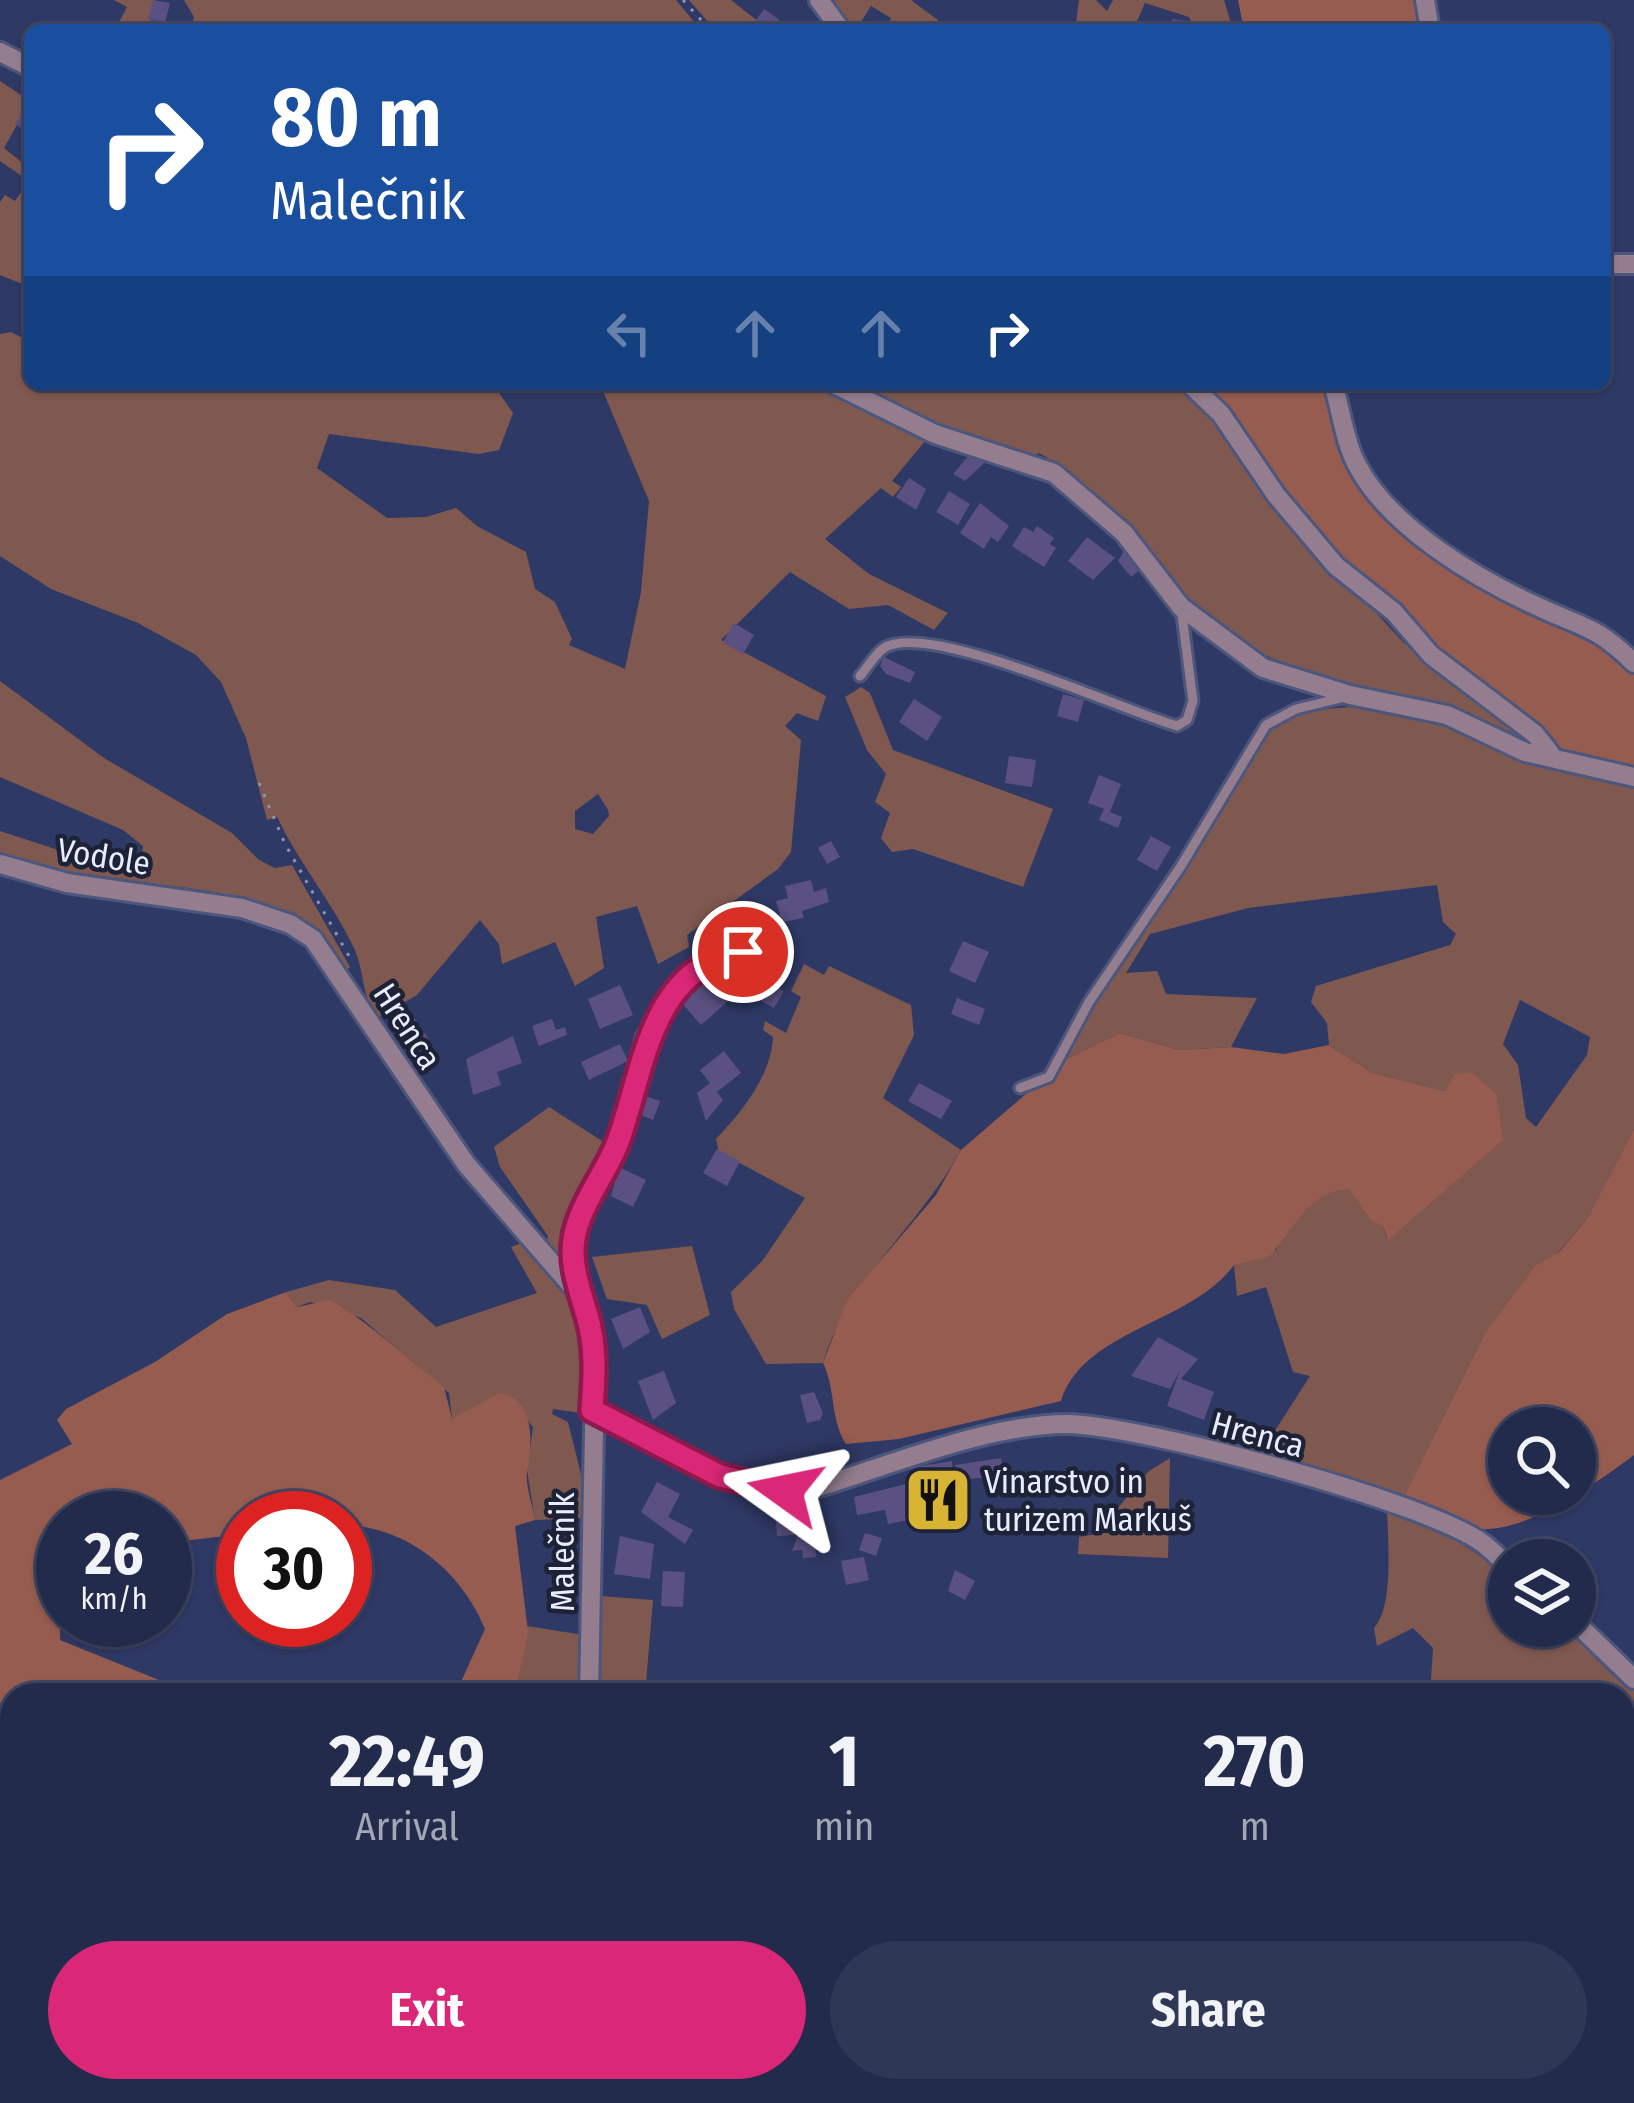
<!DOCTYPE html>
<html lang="en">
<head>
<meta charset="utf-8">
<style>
  :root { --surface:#232b4c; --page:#2f3756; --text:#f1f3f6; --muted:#a3a7b5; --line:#404764; --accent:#db2777 }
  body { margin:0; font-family:"Fira Sans Condensed",sans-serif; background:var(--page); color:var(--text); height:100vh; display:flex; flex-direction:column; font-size:45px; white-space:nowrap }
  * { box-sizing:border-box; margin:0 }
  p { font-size:39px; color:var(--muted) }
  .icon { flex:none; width:66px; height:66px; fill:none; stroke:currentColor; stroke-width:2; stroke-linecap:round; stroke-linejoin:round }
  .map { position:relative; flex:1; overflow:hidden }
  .side { position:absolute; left:0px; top:1683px; width:1635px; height:420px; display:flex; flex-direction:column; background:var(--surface); border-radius:36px 36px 0 0; box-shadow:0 3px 9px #0004,0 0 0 3px var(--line) }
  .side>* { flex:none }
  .hud { position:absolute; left:24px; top:24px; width:1587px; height:366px; border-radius:18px; box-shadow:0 3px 9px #0004,0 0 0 3px var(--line); background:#1a4fa0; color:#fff; overflow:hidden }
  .buttons { position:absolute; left:1488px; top:1407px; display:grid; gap:24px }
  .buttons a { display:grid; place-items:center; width:108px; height:108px; border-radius:50%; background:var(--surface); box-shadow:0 3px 9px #0004,0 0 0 3px var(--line); font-size:60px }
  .speed { position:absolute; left:36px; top:1491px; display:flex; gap:24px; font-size:60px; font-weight:700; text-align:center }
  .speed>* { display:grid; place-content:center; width:156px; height:156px; border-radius:50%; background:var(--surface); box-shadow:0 3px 9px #0004,0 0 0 3px var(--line); line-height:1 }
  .speed small { font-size:30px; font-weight:400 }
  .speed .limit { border:18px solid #d22; background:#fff; color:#111 }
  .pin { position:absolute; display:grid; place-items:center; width:102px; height:102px; color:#fff; margin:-51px; border:6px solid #fff; border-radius:50%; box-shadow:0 3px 12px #0007 }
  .me { position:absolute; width:132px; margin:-66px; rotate:282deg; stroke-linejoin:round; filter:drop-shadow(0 0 9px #0008) }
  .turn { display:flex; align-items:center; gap:42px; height:252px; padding:0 48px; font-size:54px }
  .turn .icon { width:156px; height:156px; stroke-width:2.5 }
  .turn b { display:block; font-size:84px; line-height:102px }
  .lanes { display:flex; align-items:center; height:114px; padding:0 48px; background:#0003; justify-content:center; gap:60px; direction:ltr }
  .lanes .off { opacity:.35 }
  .eta { display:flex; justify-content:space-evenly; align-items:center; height:204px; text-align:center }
  .eta b { font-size:72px; font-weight:700; line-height:84px }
  .cta { display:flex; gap:24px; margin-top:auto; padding:24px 48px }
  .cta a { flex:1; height:138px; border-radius:72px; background:var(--accent); color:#fff; font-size:48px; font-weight:700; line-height:138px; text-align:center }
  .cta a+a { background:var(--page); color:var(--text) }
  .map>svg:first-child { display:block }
  .green { fill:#7f5950; fill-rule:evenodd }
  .forest { fill:#965c4f; fill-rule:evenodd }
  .building { fill:#5a5081 }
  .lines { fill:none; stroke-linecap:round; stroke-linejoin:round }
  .service-casing { stroke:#4d567d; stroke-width:15 }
  .minor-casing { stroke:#4d567d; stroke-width:24 }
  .path { stroke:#8e95b3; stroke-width:3; stroke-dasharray:3 9; stroke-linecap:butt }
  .service { stroke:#937d8e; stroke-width:9 }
  .minor { stroke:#937d8e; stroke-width:18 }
  .route-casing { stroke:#8e194d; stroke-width:30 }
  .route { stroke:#db2777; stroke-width:21 }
  .labels { text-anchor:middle; stroke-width:9; stroke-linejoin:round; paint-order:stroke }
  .street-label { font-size:33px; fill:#e8edfe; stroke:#1d2236 }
  .poi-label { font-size:33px; fill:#e8edfe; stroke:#1d2236; text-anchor:start }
</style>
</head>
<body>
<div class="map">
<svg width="1634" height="2103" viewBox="0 0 1634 2103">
  <rect width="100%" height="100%" fill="#2f3965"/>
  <g class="green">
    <path d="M154,0L150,20L191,29L194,17L184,0H676L701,30H115L127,7L114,0Z"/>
    <path d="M689,0H731L769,30H715Z"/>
    <path d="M827,0H911L951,30H884L891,18L871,6L856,30H848Z"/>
    <path d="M1079,0H1096L1107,11L1113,0H1224L1232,27L1192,23L1189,17L1145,3L1133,30H1075Z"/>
    <path d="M0,81L30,101L4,148L30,169V287L0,275V202L5,195L15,201L29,181L0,161Z"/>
    <path d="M11,332L30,342V384H493L513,413L499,450L479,454L329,434L317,468L387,518L426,517L456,508L477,526L526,552L535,589L555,602L572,639L569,645L625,669L641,592L649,501L600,384H822L911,428L925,441L892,481L901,487L893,497L881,488L825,539L869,574L948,613L934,630L888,605L849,609L790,572L721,640L826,696L818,721L797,713L785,726L801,740L791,852L778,869L687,935L689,947L658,964L637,906L596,917L604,968L575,986L555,942L502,964L499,944L480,920L417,995L377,1018C361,996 365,972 354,948C332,902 299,863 277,817L267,820L246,738L221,682L196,655L138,623L51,589L0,556V334ZM598,794L608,810L609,816L593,834L575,829V811Z"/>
    <path d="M844,384H1181L1193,391L1307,539L1405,644L1529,736L1525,741L1510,738C1399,702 1277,681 1187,603C1169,587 1160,561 1143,543C1112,510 1078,474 1039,453L1028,459L955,435Z"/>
    <path d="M0,681L104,758L232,833L259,860L275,868L292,865L350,967L347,970C300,880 160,889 73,876C49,873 24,864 0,857V831L92,861L141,864L143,846L123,830L0,777Z"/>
    <path d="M861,687L870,693L893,750L1053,809L1023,887L913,849L892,852L881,838L890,813L875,802L886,774L867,750L845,697Z"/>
    <path d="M1385,707L1425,715L1533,761L1634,782V1129L1585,1222L1484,1335L1401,1502L1260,1454L1310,1376L1293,1372L1266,1287L1237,1296L1234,1265L1276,1250C1291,1221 1315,1190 1349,1188L1383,1226L1387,1239L1456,1074L1445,1091L1373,1073L1329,1045L1327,1023L1311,1002L1316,986L1450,945L1456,934L1443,922L1437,885L1248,908L1150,934L1126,973L1157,971L1166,994L1257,998L1231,1047L1179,1050L1120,1033L1066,1059L1114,969L1203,842L1264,735C1292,707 1347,706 1385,707ZM1520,1000L1590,1037L1587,1055L1536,1127L1526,1118L1518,1065L1503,1044Z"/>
    <path d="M804,964L824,975L829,966L911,1005L914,1035L883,1098L961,1150C920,1225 846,1282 823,1363L766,1364L734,1309L731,1292L763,1260L805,1198L719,1152L716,1139C742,1112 771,1076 773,1037L763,1030L765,1021L786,1033L801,997L791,991Z"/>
    <path d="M549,1107L610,1146L568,1239L577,1278L546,1246L548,1236L500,1167L494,1147Z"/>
    <path d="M527,1241C586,1316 586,1319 588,1414L553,1409L552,1414L568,1422L583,1482L586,1518L535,1520L527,1470L533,1427L518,1409L452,1419L449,1393L361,1318L310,1302L297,1307L286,1292L329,1280L395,1290L436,1327L537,1293L511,1247Z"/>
    <path d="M692,1246L710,1315L662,1339L647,1305L607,1299L592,1257Z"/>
    <path d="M1170,1458L1168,1558L1078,1554L1079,1537L1096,1534L1149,1471Z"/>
    <path d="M1387,1511L1459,1542L1509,1575V1626H1569L1634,1689V1945L1623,1938V1695H1430L1433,1648L1413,1628L1377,1646L1374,1628C1394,1607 1388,1540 1387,1511Z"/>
    <path d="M600,1596L653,1600L645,1695H593Z"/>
    <path d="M527,1626L584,1635L581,1695H515Z"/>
  </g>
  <g class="forest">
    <path d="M1238,0H1414L1419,30H1244Z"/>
    <path d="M1210,384H1327L1387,516L1592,637L1634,670V771L1565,751L1425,644L1313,533L1214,398Z"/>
    <path d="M1120,1033L1179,1050L1231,1047L1284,1054L1329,1045L1373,1073L1445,1091L1455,1074L1471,1072L1496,1094L1503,1140L1388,1240L1383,1226L1371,1220L1349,1189C1308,1191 1294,1229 1270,1256L1234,1265C1191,1324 1084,1329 1061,1401L899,1439L846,1444C830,1419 836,1390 823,1363L847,1300L936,1195L961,1150L1035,1086L1050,1081L1066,1059Z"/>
    <path d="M1634,1129V1455C1598,1482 1520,1538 1473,1528C1449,1524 1424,1511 1401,1502L1484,1335L1535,1266L1558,1253L1585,1222ZM1509,1428H1575V1494H1509Z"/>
    <path d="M286,1292L297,1307L330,1300C372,1324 406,1358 444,1387L452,1419L499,1393C537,1401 532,1444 527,1472C525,1485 533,1506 535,1520L515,1526L528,1632L515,1695H455L485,1629C462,1572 408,1527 345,1525V1518H243V1534L165,1543V1518H63L60,1640L196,1695H12V2091H319L316,2103H0V1480L72,1444L57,1420L66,1409L155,1362L227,1314Z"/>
    <path d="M1623,1947L1634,1955V2103H1408L1404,2091H1623Z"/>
  </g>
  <g class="building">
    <path d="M153,0L170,3L165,23L148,19Z"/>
    <path d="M764,9L785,24L781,30L756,20Z"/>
    <path d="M1172,19L1230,27V30H1170Z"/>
    <path d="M30,99V133L15,124Z"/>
    <path d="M970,454L984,463L965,481L953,474Z"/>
    <path d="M909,478L926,489L916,510L896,497Z"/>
    <path d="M949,491L970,504L958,525L936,512Z"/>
    <path d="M980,503L1009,526L998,542L991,537L984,549L960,533Z"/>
    <path d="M1037,526L1054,538L1050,544L1056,548L1044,567L1012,546L1024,527L1033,532Z"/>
    <path d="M1087,537L1115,558L1093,580L1068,561Z"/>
    <path d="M1125,549L1141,569L1131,577L1118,561Z"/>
    <path d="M734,623L754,635L743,654L723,642Z"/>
    <path d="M884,657L915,672L910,683L886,674L880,666Z"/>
    <path d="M1063,694L1084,700L1078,722L1057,716Z"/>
    <path d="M914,699L942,717L927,741L899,722Z"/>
    <path d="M1009,756L1036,760L1032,787L1005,783Z"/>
    <path d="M1099,775L1121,784L1110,812L1122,817L1118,828L1099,820L1104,809L1088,803Z"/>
    <path d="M1151,836L1171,847L1157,871L1137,860Z"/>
    <path d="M831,841L840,857L827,864L818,848Z"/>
    <path d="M811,880L814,892L826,888L829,902L802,911L804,918L782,922L776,901L788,898L785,886Z"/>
    <path d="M731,913H738L750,929L716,950L698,927Z"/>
    <path d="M963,941L989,952L975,983L949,971Z"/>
    <path d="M713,970L735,995L701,1025L679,1000Z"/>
    <path d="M758,979L784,991L774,1008L749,994Z"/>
    <path d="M620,985L633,1015L600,1029L588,999Z"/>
    <path d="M957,998L985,1009L979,1025L951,1014Z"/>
    <path d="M414,1018L429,1040L409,1055L394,1033Z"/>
    <path d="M552,1019L556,1030L565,1027L567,1035L539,1046L532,1026Z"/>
    <path d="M513,1036L522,1063L497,1072L501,1085L473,1095L466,1059Z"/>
    <path d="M620,1044L628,1061L589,1080L581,1062Z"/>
    <path d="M724,1051L741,1073L717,1092L723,1100L706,1121L697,1093L710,1083L700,1070Z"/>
    <path d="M919,1083L952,1101L941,1119L908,1101Z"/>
    <path d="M642,1095L660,1101L653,1120L636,1113Z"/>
    <path d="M717,1149L740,1161L727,1186L703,1173Z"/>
    <path d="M619,1167L646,1180L633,1207L611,1196Z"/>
    <path d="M640,1307L650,1332L623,1349L611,1319Z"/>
    <path d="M1158,1337L1198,1359L1181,1379L1214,1392L1204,1420L1167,1406L1180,1370L1170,1389L1131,1376Z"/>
    <path d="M664,1371L676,1403L653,1420L638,1381Z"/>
    <path d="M814,1392L823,1413L820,1420L807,1423L800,1395Z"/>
    <path d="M1001,1458L1004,1476L958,1480L955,1465Z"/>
    <path d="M952,1461L954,1503L917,1509L919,1518L888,1524L885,1510L857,1515L854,1497L918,1481L915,1467Z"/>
    <path d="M657,1482L680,1494L668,1517L693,1530L685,1544L641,1512Z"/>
    <path d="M793,1519L794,1535L777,1536L776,1521Z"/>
    <path d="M865,1533L882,1538L876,1556L859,1550Z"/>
    <path d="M814,1534L816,1557L803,1558L802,1550L792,1551L798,1535Z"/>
    <path d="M620,1536L654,1544L650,1579L614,1574Z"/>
    <path d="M864,1557L869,1580L846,1585L841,1561Z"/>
    <path d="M955,1570L975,1581L965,1600L948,1591Z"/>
    <path d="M663,1571L685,1572L683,1607L661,1606Z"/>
  </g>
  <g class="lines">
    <defs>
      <g id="service">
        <path d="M860,676C867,668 875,654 884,648C928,620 1124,711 1177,726L1187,720L1193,701L1181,607"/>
        <path d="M1020,1088L1049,1077L1089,1002L1181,866L1266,725L1296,709L1345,697"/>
      </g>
      <g id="minor">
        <path d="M819,0L841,30"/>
        <path d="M1425,0L1430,30"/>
        <path d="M0,52L30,67"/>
        <path d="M1605,264H1634"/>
        <path d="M834,384L935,434L1054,473L1124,533L1181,607L1263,668L1350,695L1447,715L1525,752L1634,777"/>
        <path d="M1190,384L1221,414L1276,495L1336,566L1394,612L1431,655L1535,734L1550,753"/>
        <path d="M1333,384C1341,409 1344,440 1356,463C1387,526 1478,580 1541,608C1586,629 1596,626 1634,663"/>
        <path d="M0,864L67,883L242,908L290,924L313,939L466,1164L577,1292L590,1326L595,1378L589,1695"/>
        <path d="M577,1292L573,1239L619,1138L646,1037L670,1000L712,961L743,952L771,963"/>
        <path d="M592,1410C665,1444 725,1492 809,1490C886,1467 987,1424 1067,1424C1141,1425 1423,1501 1481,1542C1491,1549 1500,1559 1509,1567"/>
        <path d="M1575,1622L1634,1679"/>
        <path d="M439,2103L441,2091"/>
      </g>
    </defs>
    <use href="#service" class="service-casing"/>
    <use href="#minor" class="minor-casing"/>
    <g class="path">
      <path d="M683,0L710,30"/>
      <path d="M259,783L285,844L349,956"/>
    </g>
    <use href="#service" class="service"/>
    <use href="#minor" class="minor"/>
  </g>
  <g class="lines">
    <defs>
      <path id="route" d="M743,952C647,967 644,1076 616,1147C604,1175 578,1209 574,1239C569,1269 584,1300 590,1327C596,1354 594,1383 592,1410L720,1476L785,1491"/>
    </defs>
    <use href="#route" class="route-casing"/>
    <use href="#route" class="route"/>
  </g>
  <defs>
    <symbol id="restaurant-square" viewBox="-11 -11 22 22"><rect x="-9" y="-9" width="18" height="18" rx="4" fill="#d8b434" stroke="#1d2236"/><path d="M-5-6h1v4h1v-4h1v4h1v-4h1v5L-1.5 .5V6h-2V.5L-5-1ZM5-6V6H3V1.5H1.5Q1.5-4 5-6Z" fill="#111"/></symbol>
  </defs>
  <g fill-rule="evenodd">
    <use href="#restaurant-square" x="900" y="1462" width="76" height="76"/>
  </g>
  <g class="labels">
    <g class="street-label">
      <text transform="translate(104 856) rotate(9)" y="12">Vodole</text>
      <text transform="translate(408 1026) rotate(57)" y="12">Hrenca</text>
      <text transform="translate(1258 1434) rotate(15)" y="12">Hrenca</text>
      <text transform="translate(562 1552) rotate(-90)" y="12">Malečnik</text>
    </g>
    <g class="poi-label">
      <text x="984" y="1493">Vinarstvo in<tspan x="984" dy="38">turizem Markuš</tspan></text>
    </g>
  </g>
</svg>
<div class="buttons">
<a><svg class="icon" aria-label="search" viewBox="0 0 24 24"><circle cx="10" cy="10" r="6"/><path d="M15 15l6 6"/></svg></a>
<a><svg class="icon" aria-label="layers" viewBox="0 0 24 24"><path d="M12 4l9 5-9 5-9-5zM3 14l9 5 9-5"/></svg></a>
</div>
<div class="speed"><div>26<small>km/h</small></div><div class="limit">30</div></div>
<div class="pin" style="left:743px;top:952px;background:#d93025"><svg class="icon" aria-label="arrive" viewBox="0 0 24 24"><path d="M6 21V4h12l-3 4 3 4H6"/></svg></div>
<svg class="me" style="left:785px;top:1491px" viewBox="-20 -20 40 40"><path d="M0-17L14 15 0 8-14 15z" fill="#db2777" stroke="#fff" stroke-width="4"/></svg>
<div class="hud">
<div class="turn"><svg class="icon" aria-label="right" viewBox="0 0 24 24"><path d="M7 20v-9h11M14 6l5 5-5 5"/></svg><div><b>80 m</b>Malečnik</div></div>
<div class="lanes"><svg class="icon off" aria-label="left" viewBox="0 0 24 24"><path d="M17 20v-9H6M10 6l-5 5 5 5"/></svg><svg class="icon off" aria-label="ahead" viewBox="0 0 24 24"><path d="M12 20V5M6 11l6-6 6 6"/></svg><svg class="icon off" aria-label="ahead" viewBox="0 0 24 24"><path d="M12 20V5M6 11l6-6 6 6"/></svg><svg class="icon" aria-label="right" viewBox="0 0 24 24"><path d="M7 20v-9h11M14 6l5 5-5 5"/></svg></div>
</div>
<section class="side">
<div class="eta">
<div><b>22:49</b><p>Arrival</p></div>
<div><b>1</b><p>min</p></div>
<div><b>270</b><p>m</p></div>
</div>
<div class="cta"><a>Exit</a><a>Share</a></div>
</section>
</div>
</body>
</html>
